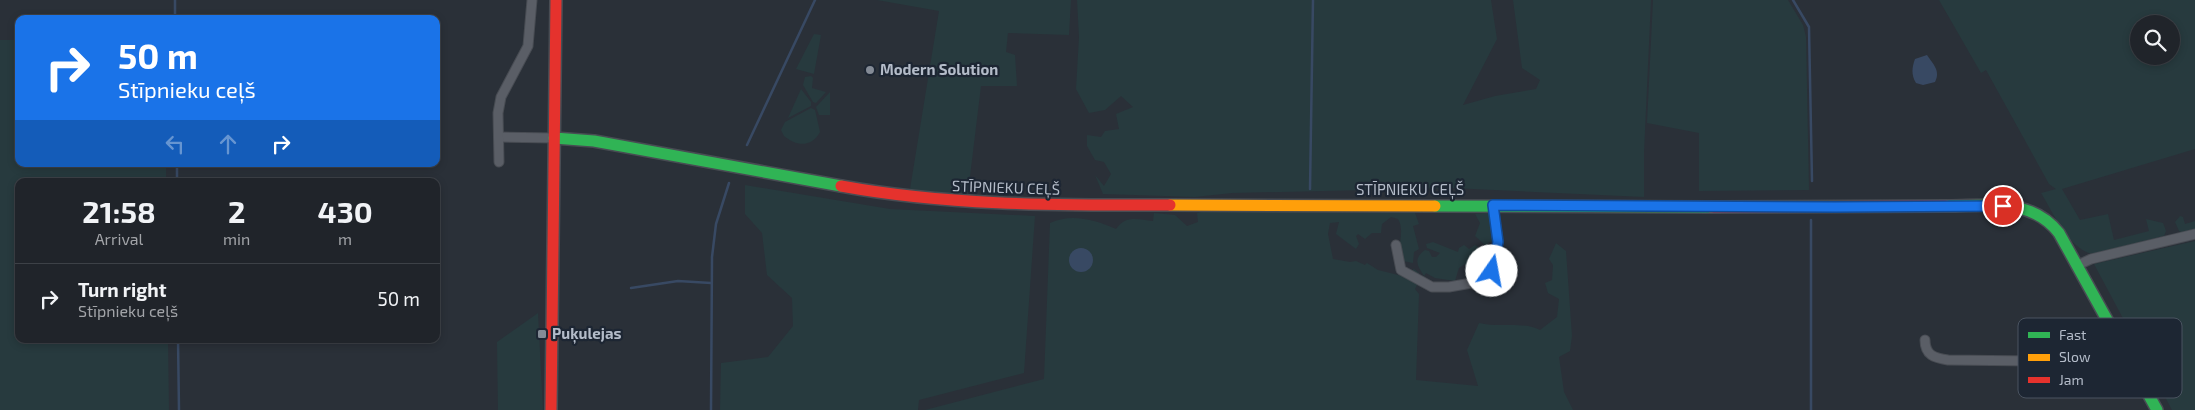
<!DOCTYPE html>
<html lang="en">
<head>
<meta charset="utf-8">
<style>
  :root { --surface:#20242a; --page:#2d3036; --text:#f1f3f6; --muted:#a2a4a8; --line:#3d4147 }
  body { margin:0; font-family:"Exo 2",sans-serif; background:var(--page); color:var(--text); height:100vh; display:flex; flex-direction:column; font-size:19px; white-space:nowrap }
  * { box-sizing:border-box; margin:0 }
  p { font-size:16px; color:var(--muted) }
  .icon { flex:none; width:28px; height:28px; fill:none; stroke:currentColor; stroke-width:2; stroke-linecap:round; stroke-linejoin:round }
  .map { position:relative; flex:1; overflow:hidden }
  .panel { position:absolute; left:15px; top:178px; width:425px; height:165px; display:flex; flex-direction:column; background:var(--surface); border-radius:10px; box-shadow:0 2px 8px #0003,0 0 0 1px var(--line) }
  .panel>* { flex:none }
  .hud { position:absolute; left:15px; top:15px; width:425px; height:152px; border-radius:10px; box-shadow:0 2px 8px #0003,0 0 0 1px var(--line); background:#1a73e8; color:#fff; overflow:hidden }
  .buttons { position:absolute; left:2130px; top:15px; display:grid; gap:10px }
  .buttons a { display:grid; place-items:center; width:50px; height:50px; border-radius:50%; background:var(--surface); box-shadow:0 2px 8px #0003,0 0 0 1px var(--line); font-size:25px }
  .pin { position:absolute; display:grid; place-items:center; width:42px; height:42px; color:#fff; margin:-21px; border:2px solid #fff; border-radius:50%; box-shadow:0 1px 5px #0007 }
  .me { position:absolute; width:55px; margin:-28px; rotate:12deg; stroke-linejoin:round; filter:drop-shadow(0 0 4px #0008) }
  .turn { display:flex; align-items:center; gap:18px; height:105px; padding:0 20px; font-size:22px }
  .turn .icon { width:65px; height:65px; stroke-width:2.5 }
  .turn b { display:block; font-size:35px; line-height:42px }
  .lanes { display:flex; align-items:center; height:48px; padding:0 20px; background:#0003; justify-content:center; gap:25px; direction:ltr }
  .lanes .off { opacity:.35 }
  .eta { display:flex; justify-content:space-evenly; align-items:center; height:85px; text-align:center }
  .eta b { font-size:30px; font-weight:700; line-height:35px }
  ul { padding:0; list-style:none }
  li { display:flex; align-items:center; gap:15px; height:70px; padding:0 20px; border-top:1px solid var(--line) }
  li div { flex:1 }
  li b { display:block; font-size:19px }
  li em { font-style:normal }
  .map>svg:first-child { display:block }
  .green { fill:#273a3e; fill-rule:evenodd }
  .water { fill:#384963 }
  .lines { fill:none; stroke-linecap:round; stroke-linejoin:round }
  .stream { stroke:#384963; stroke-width:2.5 }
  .street-casing { stroke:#484c53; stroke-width:11 }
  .fast-casing { stroke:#484c53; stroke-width:14 }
  .slow-casing { stroke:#484c53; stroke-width:14 }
  .jam-casing { stroke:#484c53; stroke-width:14 }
  .street { stroke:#5a5e66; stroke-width:9 }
  .fast { stroke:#30b455; stroke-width:11 }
  .slow { stroke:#ff9f0a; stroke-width:11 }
  .jam { stroke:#e5322d; stroke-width:11 }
  .route-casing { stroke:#114b97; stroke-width:12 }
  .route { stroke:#1a73e8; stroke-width:9 }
  .poi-dot { fill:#848b96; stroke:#1d2633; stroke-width:2 }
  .labels { text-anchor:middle; stroke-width:4.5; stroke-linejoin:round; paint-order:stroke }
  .poi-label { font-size:15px; font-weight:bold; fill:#b4bcc9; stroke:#1d2633; text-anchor:start }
  .street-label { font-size:15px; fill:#b4bcc9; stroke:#1d2633 }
  .key { fill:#1d2633; stroke:#4a5360; stroke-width:1 }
  .key-label { font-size:14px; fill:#b4bcc9 }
</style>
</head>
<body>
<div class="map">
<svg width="2195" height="410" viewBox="0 0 2195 410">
  <rect width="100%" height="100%" fill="#2a3038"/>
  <g class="green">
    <path d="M877,0H1071L1069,35L1008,33L1006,52L1015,55L1017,86H981L968,193L936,192L910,189L939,11Z"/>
    <path d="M1077,0H1491L1497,39L1463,105L1495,96L1536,89L1540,80L1522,68L1513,0H1651L1644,152V197L1452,188L1232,193L1195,197L1103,194L1095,175L1104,186L1111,174L1104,162L1095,160L1087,146V135L1101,137L1105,131L1119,129L1116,114L1133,107L1121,96L1105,110L1089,113L1076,89L1079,37Z"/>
    <path d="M1653,0H1788L1803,25L1806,37L1809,190L1699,191V133L1647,123Z"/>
    <path d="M1939,0H2195V149L2062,189L2080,220L2108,214L2114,240L2149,231L2146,219L2163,223L2166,231L2164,236L2092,254C2067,247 2054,214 2041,193L2056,189L2049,184L1986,70L1981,73ZM2139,24H2171V56H2139Z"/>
    <path d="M814,34L821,35L814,74L796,69Z"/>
    <path d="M0,40H19V164H166V181H19V339H168L169,410H0Z"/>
    <path d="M811,76L813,78L812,88L826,92L816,103L813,102L803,85L805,77Z"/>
    <path d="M801,89L811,102V106L788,118Z"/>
    <path d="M830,92V115H819L816,107Z"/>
    <path d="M811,108L815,110L820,132C812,147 797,147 784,136L781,130L785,122Z"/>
    <path d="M745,185L890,209L1035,216L1024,373L919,400L918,410H720L721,363L768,357L793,326L792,298L767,275L762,233L745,214Z"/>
    <path d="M1392,208L1414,210L1419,224L1413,226L1419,249L1414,252L1413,263L1403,261C1395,248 1406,232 1398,219L1391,217L1382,224L1381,233H1372L1365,239L1358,234L1356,236L1359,244L1356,249L1336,234L1339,222L1330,223L1328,234L1333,259L1350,262L1356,261L1365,265L1367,263L1378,270L1402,276L1414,269L1419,273L1418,283L1415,289L1419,294L1416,380L1478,386L1467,350L1479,323C1499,328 1522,321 1540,330L1557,317L1559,299L1548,293L1545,283L1552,280L1553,265L1549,259L1556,243L1566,251L1572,336L1570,351L1559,357L1564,392L1573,410H925L1044,379L1050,223C1072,213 1095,220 1116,229C1125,215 1138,219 1153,221L1154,213L1175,215L1187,226L1198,222L1197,213L1204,211L1371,213L1387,212Z"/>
    <path d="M1489,213L1494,242H1489L1486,246L1475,236L1480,223L1475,214Z"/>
    <path d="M2180,216L2183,217L2185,224L2195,221V230L2183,233L2179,231L2175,222Z"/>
    <path d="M2195,241V410H2172L2094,264Z"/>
    <path d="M1433,242L1458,252L1459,248L1464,245L1469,249L1475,245L1478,247L1477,258L1483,268L1481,275L1472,281L1466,277L1465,264L1459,268L1455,281L1435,278L1426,273L1424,276C1417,265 1413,259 1425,250L1429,251L1432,257H1436L1440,253L1427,248L1426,244Z"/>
    <path d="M538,313L543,410H498L497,342Z"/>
  </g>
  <g class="water">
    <path d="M1927,55C1933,64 1941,71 1935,82L1923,85L1916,83C1911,75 1912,67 1915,59Z"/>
    <circle cx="1081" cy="260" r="12"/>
  </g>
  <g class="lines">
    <g class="stream">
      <path d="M175,0V19"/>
      <path d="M1793,0L1809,27L1812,181"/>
      <path d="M747,145L815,0"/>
      <path d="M177,164V181"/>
      <path d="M1310,189L1313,0"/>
      <path d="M1811,220V410"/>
      <path d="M631,288L678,281L711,283"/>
      <path d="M178,339L179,410"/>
      <path d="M711,410L712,257L716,224L729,183"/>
    </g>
    <defs>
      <g id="street">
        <path d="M499,137L554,138"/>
        <path d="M499,162L498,113L501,97L528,46L532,0"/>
        <path d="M1396,245L1401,270L1432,287H1449L1477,282L1492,271L1498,242L1493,205"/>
        <path d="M2078,265L2091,259L2195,234"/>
        <path d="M1925,340C1925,355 1934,358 1948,360L2118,362L2130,360"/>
      </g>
      <g id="fast">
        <path d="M554,138L594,141L841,186"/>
        <path d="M1435,206L1711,207"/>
        <path d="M1947,206C1987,206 2031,197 2059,233L2157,410"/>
      </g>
      <path id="slow" d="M1170,205L1435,206"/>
      <g id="jam">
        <path d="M841,186C950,206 1060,205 1170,205"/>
        <path d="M1711,207L1947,206"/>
        <path d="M551,410L556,0"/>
      </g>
    </defs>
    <use href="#street" class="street-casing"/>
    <use href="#fast" class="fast-casing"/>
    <use href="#slow" class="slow-casing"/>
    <use href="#jam" class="jam-casing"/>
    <use href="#street" class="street"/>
    <use href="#fast" class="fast"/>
    <use href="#slow" class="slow"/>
    <use href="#jam" class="jam"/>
  </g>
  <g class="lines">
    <defs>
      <path id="route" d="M1492,271L1498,242L1493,205L1835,207L2003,206"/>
    </defs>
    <use href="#route" class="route-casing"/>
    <use href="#route" class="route"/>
  </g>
  <g class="poi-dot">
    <circle cx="870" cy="70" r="5"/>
    <rect x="537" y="329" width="10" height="10" rx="2.5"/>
  </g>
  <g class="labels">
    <g class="poi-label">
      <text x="880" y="75">Modern Solution</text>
      <text x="552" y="339">Puķulejas</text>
    </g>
    <g class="street-label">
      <text transform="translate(1006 188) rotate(2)" y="5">STĪPNIEKU CEĻŠ</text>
      <text x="1410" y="195">STĪPNIEKU CEĻŠ</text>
    </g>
  </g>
  <rect x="2018" y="318" width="164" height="80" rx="8" class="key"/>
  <rect x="2028" y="332" width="22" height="6" fill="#30b455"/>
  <rect x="2028" y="354" width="22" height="7" fill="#ff9f0a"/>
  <rect x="2028" y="377" width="22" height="6" fill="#e5322d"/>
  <g class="key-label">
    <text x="2059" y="340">Fast</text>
    <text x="2059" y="362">Slow</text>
    <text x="2059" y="385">Jam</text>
  </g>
</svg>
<div class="buttons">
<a><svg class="icon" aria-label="search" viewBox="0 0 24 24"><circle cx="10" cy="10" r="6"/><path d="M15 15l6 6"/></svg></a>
</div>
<div class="pin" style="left:2003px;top:206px;background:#d93025"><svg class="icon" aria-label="arrive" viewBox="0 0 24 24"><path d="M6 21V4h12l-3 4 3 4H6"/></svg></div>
<svg class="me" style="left:1492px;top:271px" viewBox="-20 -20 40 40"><circle r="19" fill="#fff"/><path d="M0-13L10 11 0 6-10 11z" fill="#1a73e8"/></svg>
<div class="hud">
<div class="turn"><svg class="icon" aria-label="right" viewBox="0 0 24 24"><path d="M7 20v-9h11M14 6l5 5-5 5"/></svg><div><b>50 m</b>Stīpnieku ceļš</div></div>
<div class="lanes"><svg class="icon off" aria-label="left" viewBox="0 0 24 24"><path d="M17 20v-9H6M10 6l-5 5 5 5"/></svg><svg class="icon off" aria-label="ahead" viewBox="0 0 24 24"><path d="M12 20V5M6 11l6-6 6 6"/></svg><svg class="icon" aria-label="right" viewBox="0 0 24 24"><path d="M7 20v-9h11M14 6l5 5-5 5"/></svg></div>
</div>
<section class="panel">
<div class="eta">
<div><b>21:58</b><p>Arrival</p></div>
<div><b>2</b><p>min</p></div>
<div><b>430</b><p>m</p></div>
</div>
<ul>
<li><svg class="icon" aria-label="right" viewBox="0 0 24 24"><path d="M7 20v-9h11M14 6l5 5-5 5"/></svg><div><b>Turn right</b><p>Stīpnieku ceļš</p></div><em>50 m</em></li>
</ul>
</section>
</div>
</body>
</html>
